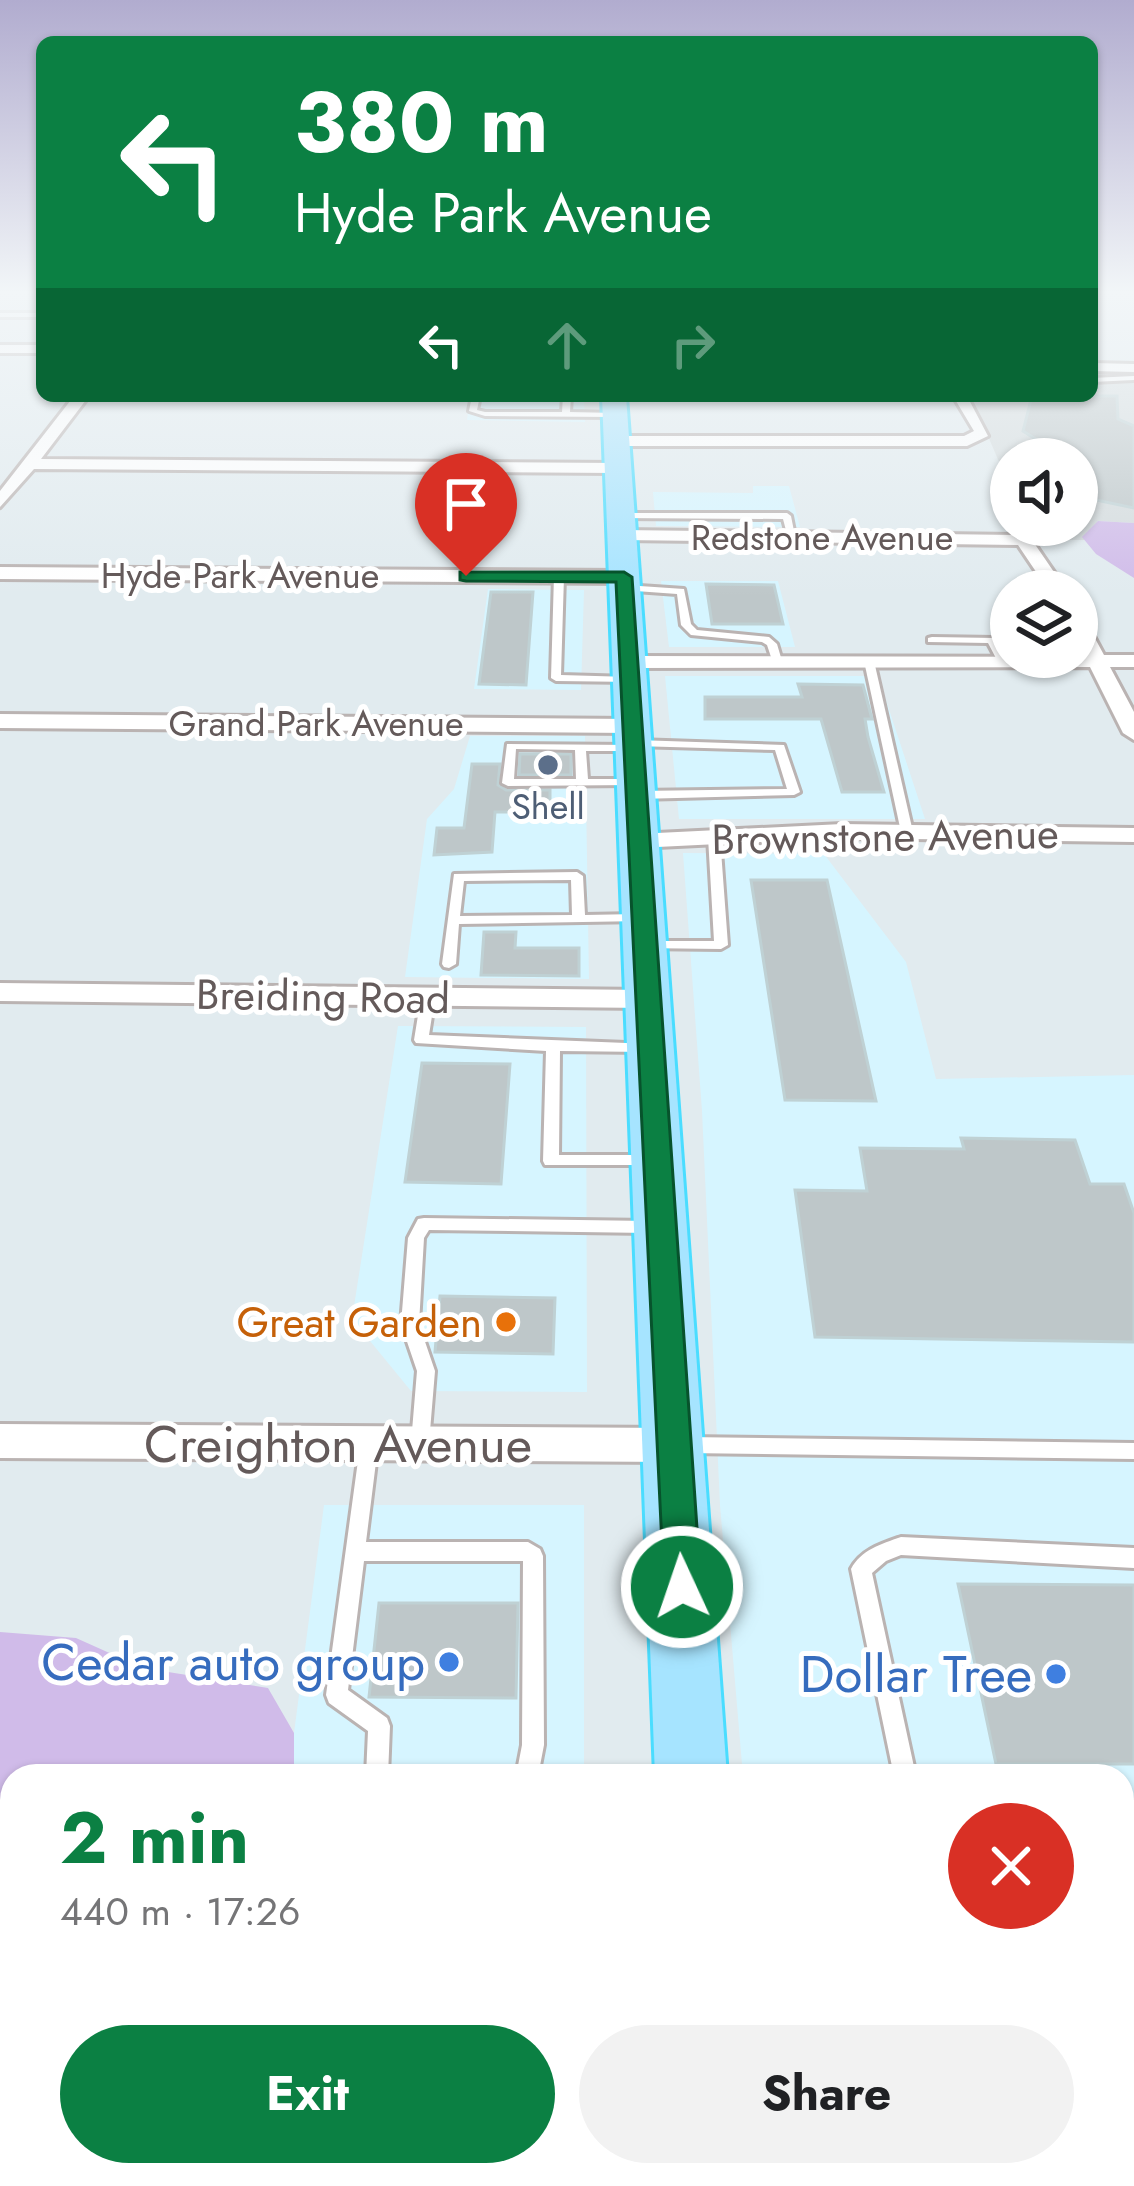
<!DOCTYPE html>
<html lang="en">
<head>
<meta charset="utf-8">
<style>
  :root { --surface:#fff; --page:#f2f2f2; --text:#202124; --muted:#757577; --accent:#0b8043 }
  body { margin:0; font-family:Jost,sans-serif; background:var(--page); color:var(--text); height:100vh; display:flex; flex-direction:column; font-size:45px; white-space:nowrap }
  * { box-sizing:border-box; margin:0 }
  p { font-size:39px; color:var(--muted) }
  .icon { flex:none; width:66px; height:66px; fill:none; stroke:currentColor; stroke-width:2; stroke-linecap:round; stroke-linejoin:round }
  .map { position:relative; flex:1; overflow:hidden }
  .details { position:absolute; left:0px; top:1764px; width:1134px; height:423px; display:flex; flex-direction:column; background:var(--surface); border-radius:36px 36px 0 0; box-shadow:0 3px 9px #0004 }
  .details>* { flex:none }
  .guide { position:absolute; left:36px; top:36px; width:1062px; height:366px; border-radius:18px; box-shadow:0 3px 9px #0004; background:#0b8043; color:#fff; overflow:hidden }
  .tools { position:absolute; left:990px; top:438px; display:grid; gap:24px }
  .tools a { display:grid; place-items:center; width:108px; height:108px; border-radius:50%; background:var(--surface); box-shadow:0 3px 9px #0004; font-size:60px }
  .pin { position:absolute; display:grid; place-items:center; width:102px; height:102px; color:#fff; margin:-123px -51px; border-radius:50% 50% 50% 0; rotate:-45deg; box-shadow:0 0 12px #0007 }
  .pin .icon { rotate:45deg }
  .me { position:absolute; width:132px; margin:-66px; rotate:357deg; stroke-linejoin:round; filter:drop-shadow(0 0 9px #0008) }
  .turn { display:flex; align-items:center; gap:42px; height:252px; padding:0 60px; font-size:54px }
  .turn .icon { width:156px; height:156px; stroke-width:2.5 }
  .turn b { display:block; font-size:84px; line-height:102px }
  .lanes { display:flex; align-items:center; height:114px; padding:0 60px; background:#0003; justify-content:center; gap:60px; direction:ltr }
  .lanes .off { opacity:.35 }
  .round { display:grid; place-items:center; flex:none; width:126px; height:126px; border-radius:63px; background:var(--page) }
  .head { display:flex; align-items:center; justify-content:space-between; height:204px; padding:0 60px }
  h1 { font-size:72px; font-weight:700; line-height:90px; color:var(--accent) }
  .primary-button { display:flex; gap:24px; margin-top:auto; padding:24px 60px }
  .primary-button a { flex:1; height:138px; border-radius:72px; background:var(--accent); color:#fff; font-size:48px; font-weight:700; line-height:138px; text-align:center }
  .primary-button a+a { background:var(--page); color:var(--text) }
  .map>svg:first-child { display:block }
  .commercial { fill:#d6f5ff }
  .industrial { fill:#d4dbdd }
  .green { fill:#d0bbe9 }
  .building { fill:#bec7c9; stroke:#bfd1d4; stroke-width:3 }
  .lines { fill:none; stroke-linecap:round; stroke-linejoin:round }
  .service-casing { stroke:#bab3b2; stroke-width:6 }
  .minor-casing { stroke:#bab3b2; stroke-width:6 }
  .primary-casing { stroke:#4addff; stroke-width:6 }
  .service { fill:#fff; fill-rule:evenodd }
  .minor { fill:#fff; fill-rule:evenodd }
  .primary { fill:#a6e4ff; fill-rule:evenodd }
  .route { fill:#0b8043; stroke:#07532c; stroke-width:3 }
  .service-dot { fill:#5c6f8a; stroke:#fff; stroke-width:4.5 }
  .food-dot { fill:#e8710a; stroke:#fff; stroke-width:4.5 }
  .shop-dot { fill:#3f7fe0; stroke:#fff; stroke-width:4.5 }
  .labels { text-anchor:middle; stroke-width:10; stroke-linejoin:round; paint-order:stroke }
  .far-street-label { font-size:36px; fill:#645a5a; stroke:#fff }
  .far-service-label { font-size:36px; fill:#4e5e75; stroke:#fff }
  .street-label { font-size:42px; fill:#645a5a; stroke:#fff }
  .food-label { font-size:42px; fill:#c56008; stroke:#fff; text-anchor:end }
  .near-street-label { font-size:51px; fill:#645a5a; stroke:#fff }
  .near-shop-label { font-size:51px; fill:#366cbe; stroke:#fff; text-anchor:end }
</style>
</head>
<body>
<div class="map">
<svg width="1134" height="2186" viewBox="0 0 1134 2186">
  <rect width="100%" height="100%" fill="#e1ebef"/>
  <g class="commercial">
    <path d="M470,396H584L585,422L467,420Z"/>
    <path d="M753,486H789L800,527L656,526L653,492L753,493Z"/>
    <path d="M661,581H778L795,647H669Z"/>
    <path d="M488,589L584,590L581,690L474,689Z"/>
    <path d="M665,676H878L925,819H679Z"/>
    <path d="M470,736H585L589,979L405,977L427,819L454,789Z"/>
    <path d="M683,853L824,854L906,962L936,1079L1134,1075V2145H1122V1776H743L720,1505L702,1111Z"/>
    <path d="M398,1026L586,1027L587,1392L411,1391L352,1319Z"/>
    <path d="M324,1505H584V1776H294V1733Z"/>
  </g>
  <path class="industrial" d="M1092,368L1134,369V523L1098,521L1084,540H1025L1031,525H1077V459H1011V490L979,415L964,396H1092Z"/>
  <g class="green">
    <path d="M1098,521L1134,523V578L1096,554L1082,537Z"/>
    <path d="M0,1632L76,1638L143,1668L268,1688L294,1733V1776H12V1910L0,1913Z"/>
  </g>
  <g class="building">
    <path d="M1032,396H1117L1118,419L1134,426V508L1077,496V452L1045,445L1023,431Z"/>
    <path d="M706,584L774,585L783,624H712Z"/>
    <path d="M491,592H533L526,685L479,684Z"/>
    <path d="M798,684L863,685L872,719H865L868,737L884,792H842L821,719H705V697H802Z"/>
    <path d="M520,754H571V775H519Z"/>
    <path d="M472,764H500L498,785L506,790H550V812H495L492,852L434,855L437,828H464Z"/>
    <path d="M751,880H827L876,1101L785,1100Z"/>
    <path d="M484,932H516L515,948H579V976L481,975Z"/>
    <path d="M422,1063L510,1064L501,1184L405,1182Z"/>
    <path d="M961,1138L1075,1140L1090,1184H1124L1134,1213V1342L815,1337L795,1190L867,1191L860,1148L964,1149Z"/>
    <path d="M440,1296L555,1298L553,1354L435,1352Z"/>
    <path d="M958,1584L1134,1585V1764H996Z"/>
    <path d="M379,1603H518L516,1698L369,1697Z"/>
  </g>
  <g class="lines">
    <defs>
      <g id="service">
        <rect x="0" y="313" width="42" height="4"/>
        <path d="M1134,376V380L1092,382V378Z"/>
        <path d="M472,396H480L477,410L485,412H562L563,396H571L570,412L615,413L619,415L615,417L485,416L469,411Z"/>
        <path d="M621,513H787L791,516L795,536L788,538L783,519L618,518V514Z"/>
        <path d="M559,573L564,576L561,675L630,677L634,678V682L556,681L551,678L554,576Z"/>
        <path d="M625,585L684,589L691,624L697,630L769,637L777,644L782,661L773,663L767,645L762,642L691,635L681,625L677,594L622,590V586Z"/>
        <path d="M932,637L995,638L1007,660L998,662L988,643L928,642V638Z"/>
        <path d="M869,658L874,661L913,832L907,836L901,832L864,661Z"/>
        <path d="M636,740L784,745L800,792L794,795L638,799L632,795L638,791L787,789L775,750L636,746V750L632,751H586L588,779H634L640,782L634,785L508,786L502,783L507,744L632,745V741ZM516,749L575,750L576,779H514Z"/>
        <path d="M714,833L720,837L728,945L721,949L641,948L639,945L646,941H714L708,837Z"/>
        <path d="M577,872L583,876L585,915L638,914L643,915L645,918L643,921L459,924L456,964L449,968L444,967L442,964L454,874ZM571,880L572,915L460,916L464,881Z"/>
        <path d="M428,992L435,997L429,1035L651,1044L653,1047L646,1052L560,1051L559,1155H649L655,1157L657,1161L655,1165H545L543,1161L546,1051L416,1043L414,1040L421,997Z"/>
        <path d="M424,1218L649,1221L655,1222L657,1227L655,1232L649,1233L429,1230L424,1238L419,1324L435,1371L429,1443L427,1449L420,1451L413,1449L411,1443L417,1371L401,1324L408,1238L418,1219Z"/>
        <path d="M685,1437L1134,1443V1459L685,1453L678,1451L676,1445L678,1439Z"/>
        <path d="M369,1438L376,1440L378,1446L366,1542H528L540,1549L543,1556L544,1745L538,1776H516L522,1745L523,1561H364L348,1690L387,1718L390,1726L388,1776H366L368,1731L329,1703L326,1695L360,1446L362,1440Z"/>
        <path d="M901,1537L1134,1548V1568L901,1555L886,1561L872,1573L916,1776H894L851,1569C861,1550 881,1544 901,1537Z"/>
        <rect x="1122" y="1802" width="12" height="24"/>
        <path d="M1122,2165L1129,2186H1101L1099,2175H1122Z"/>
      </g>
      <g id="minor">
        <rect x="0" y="345" width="42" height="8"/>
        <path d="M1092,363L1134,364V372L1092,371Z"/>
        <path d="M74,396H89L41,459L617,463L625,468L617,473L34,469L0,507V491Z"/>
        <path d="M953,396H967L988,436L967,446H616L608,441L616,436H964L974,431Z"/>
        <path d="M1019,525H1037L1032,540L1067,591H1049L1018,545L622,540L613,535L622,530L1016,535Z"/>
        <path d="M0,567L624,571L633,577L624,583L0,579Z"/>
        <path d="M1077,616L1084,618L1104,655H1134V667H1110L1134,712V740L1123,733L1090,667L630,668L620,662L630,656L1077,657L1084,655L1077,641Z"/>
        <path d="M0,714L632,719L643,726L632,733L0,728Z"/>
        <path d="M842,824L1134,828V842L842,838L637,848L625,841L637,834Z"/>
        <path d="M0,983L646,990L660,999L646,1008L0,1001Z"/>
        <path d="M0,1424L676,1428L689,1433L695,1445L689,1457L676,1462L0,1458Z"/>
        <path d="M12,1924V1974L0,1976V1926Z"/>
      </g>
      <g id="primary">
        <path d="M602,396H626L727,1776H655Z"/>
        <path d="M667,2175H753L754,2186H668Z"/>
      </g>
    </defs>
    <use href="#service" class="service-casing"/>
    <use href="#minor" class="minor-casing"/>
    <use href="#primary" class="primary-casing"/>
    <use href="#service" class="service"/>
    <use href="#minor" class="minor"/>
    <use href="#primary" class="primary"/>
  </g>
  <linearGradient id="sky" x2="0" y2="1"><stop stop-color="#b1accf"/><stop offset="0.49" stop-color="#f2f6f8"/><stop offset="1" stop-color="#f2f6f8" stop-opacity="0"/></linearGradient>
  <rect width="1134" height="597" fill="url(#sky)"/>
  <path class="route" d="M460,572H624L632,577L701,1587L696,1599L682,1605L669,1599L664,1587L616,582L466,581L460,580Z"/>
  <circle class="service-dot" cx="548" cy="765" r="12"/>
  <circle class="food-dot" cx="506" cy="1322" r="12"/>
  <g class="shop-dot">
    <circle cx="449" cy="1662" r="12"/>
    <circle cx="1056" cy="1674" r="12"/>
  </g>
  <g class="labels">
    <g class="far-street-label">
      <text x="822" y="550">Redstone Avenue</text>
      <text x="240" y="588">Hyde Park Avenue</text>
      <text x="316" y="736">Grand Park Avenue</text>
    </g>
    <g class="far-service-label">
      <text x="548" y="819">Shell</text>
    </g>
    <g class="street-label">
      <text transform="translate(885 836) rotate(-1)" y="15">Brownstone Avenue</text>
      <text transform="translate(323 996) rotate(1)" y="15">Breiding Road</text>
    </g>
    <g class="food-label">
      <text x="482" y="1337">Great Garden</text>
    </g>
    <g class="near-street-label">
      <text x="338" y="1462">Creighton Avenue</text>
    </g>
    <g class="near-shop-label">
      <text x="425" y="1680">Cedar auto group</text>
      <text x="1032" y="1692">Dollar Tree</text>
    </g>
  </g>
</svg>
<div class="tools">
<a><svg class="icon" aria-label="sound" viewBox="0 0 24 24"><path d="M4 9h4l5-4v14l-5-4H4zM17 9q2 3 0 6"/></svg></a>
<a><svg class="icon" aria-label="layers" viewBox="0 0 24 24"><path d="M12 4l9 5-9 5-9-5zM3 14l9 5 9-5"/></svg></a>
</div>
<div class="pin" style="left:466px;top:576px;background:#d93025"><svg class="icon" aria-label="arrive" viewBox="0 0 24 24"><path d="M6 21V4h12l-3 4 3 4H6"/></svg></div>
<svg class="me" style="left:682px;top:1587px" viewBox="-20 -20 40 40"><circle r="17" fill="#0b8043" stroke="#fff" stroke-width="3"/><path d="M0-11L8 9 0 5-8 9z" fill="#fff"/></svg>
<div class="guide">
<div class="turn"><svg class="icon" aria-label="left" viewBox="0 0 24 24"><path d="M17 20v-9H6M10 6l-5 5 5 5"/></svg><div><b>380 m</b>Hyde Park Avenue</div></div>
<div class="lanes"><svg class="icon" aria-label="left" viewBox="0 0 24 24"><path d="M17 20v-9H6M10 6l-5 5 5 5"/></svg><svg class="icon off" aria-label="ahead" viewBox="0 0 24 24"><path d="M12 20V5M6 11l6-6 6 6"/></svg><svg class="icon off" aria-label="right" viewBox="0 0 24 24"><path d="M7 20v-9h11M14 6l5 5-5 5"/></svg></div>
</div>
<section class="details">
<div class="head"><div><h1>2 min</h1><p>440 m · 17:26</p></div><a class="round" style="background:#d93025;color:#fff"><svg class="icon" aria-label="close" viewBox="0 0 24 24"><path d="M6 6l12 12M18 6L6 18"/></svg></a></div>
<div class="primary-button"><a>Exit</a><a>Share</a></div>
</section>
</div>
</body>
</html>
